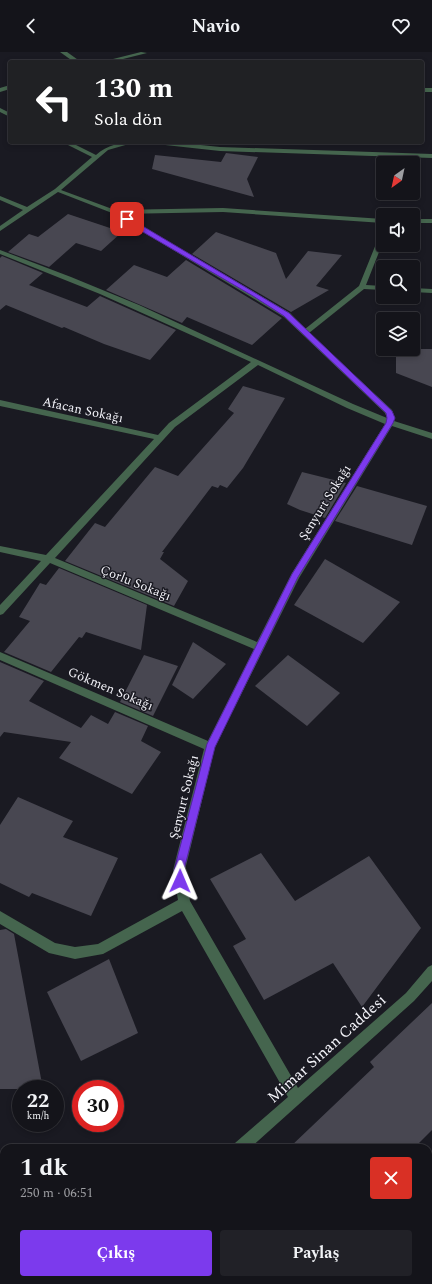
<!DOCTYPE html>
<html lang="tr">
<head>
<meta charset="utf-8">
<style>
  :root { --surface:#14141a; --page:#212127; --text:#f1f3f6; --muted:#9d9ea2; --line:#333339; --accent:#7c3aed }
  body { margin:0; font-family:Spectral,serif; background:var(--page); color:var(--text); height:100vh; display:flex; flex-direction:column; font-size:15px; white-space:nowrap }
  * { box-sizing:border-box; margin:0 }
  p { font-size:13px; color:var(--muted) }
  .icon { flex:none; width:22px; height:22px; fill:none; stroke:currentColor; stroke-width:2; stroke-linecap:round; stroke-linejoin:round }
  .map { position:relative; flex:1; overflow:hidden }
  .drawer { position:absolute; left:0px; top:1092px; width:432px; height:140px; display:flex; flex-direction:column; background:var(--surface); border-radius:12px 12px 0 0; box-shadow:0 2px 6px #0003,0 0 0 1px var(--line) }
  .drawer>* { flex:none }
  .guide { position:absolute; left:8px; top:8px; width:416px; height:84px; border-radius:4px; box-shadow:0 2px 6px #0003,0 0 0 1px var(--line); background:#202124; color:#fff; overflow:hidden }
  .needle { width:26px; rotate:213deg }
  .controls { position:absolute; left:376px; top:104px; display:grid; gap:8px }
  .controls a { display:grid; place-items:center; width:44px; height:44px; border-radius:4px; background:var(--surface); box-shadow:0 2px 6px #0003,0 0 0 1px var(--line); font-size:20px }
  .speed { position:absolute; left:12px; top:1028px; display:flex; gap:8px; font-size:20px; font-weight:700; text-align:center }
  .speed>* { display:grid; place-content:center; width:52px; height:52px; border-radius:50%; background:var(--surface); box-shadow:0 2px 6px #0003,0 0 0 1px var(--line); line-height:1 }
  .speed small { font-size:10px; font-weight:400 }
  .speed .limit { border:6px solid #d22; background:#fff; color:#111 }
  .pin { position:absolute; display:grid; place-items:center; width:34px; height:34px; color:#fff; margin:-17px; border-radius:8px; box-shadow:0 2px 6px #0006 }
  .me { position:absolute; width:44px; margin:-22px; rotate:1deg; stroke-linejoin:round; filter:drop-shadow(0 0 3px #0008) }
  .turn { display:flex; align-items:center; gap:14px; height:84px; padding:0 20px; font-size:18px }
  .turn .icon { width:52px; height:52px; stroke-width:2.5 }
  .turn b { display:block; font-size:28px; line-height:34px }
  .round { display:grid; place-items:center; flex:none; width:42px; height:42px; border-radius:4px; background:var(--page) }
  .head { display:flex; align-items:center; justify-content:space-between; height:68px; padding:0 20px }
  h1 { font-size:24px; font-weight:700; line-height:30px }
  .cta { display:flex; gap:8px; margin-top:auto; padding:8px 20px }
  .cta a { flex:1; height:46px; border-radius:4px; background:var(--accent); color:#fff; font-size:16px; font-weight:700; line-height:46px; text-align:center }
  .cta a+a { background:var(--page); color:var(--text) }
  header { display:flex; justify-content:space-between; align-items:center; height:52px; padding:0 20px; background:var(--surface); font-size:18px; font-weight:700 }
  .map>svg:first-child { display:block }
  .building { fill:#484751 }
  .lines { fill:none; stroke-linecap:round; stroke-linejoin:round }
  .minor { fill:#45654e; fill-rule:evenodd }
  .route { fill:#7c3aed; stroke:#51269a }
  .labels { text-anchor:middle; stroke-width:3; stroke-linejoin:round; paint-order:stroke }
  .street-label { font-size:13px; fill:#f2f2f8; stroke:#1a1a22 }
  .near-street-label { font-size:16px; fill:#f2f2f8; stroke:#1a1a22 }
</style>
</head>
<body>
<header><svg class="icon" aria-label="back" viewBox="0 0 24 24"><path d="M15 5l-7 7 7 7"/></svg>Navio<svg class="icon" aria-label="heart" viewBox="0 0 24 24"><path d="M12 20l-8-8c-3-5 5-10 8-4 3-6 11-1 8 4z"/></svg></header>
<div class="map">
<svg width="432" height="1232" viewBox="0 0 432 1232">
  <rect width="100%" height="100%" fill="#1a1a22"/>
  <g class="building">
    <path d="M226,101L258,105L247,127L254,145L152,117L155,103L221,110Z"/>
    <path d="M68,162L122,180L101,199L76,191L49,215L8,200L29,182L38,185Z"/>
    <path d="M216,180L276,201L286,227L308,199L342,203L316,234L329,238L291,260L192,202Z"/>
    <path d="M2,204L43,221L29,233L87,255L100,244L176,278L150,308L104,292L64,275L62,276L6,253L0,258V206Z"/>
    <path d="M186,208L282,266L252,293L187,265L182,271L106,238L134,213L167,225Z"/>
    <path d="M396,297H432V335L396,321Z"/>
    <path d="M243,334L285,346L243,416L227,436L220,433L218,436L212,434L162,500H164L160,507L188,529L174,554L65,509L95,471L105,475L155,415L178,424L234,361L228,357Z"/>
    <path d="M302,420L346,431L325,466L300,458L287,452Z"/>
    <path d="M357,434L427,454L412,493L335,469Z"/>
    <path d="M325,507L400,550L363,591L294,553Z"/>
    <path d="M59,516L147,553L141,598L86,580L82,586L79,585L51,620L4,600L30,569L19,565L40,531L46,533Z"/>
    <path d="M193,590L226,612L193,647L172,633Z"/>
    <path d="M144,603L178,614L153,664L120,650Z"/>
    <path d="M288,603L340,641L307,674L255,634Z"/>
    <path d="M0,610L44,629L29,649L81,676L91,663L108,672L115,660L148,674L141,689L161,700L132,742L59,706L71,690L4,680L0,685Z"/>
    <path d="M18,745L73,769L63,785L118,806L91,864L32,841L29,845L0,831V773Z"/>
    <path d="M261,801L295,849L369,804L421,876L362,955L333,911L264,948L233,894L246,887L210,827Z"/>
    <path d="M6,877L14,882L43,1037H0V878Z"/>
    <path d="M109,907L138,981L81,1009L47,940Z"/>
    <path d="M432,951V1078L414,1096H289L374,1015L370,1010Z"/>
  </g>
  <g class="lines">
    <g class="minor">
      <path d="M60,0H67L81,10H74Z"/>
      <path d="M141,0L147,1L111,10H101Z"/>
      <path d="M10,33V37L0,40V36Z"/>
      <rect x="422" y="36" width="10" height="4"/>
      <path d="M0,56L10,61V65L0,60Z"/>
      <path d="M62,90H70L96,103C107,93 121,90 136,90L108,98L61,138L115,158L223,156L383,167V171L223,160L121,162L290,261L305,277L359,234L380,182L383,180V190L366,233L383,234V238L364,237L309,281L392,358L395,366L394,369L432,381V387L392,374L299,526L215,695L185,818L190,849L298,1036L406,941L428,915L432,913V929L414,949L250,1096H233L235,1091L288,1045L182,859L103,902L75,907L49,901L0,872V859L55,891L75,895L98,892L178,848L173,818L204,697L0,608V600L208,689L254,597L50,511L3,562L0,563V553L41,509L0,500V494L46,503L154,387L0,354V348L158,383L169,371L251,310L100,242L0,202V198L71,225L139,253L353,352L387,366L385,361L284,265L112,161L58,140L0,179V174L23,158L0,148V144L27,155L55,137L92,105ZM258,313L347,356L385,372L292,521L257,590L55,506L175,375Z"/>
      <path d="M153,90H172L220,95L432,102V106L220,99L156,92Z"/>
      <rect x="413" y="167" width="19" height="4"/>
      <path d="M413,236L432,237V241L413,240Z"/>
      <rect x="0" y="1153" width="4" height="14"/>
      <path d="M432,1199V1217L428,1218V1200Z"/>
      <path d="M406,1228H422L421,1232H405Z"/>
    </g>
  </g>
  <path class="route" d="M124,166H129L289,261L392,359L395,366L393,371L298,525L215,695L184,818L186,829L184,833L180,834L177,833L174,818L207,692L292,522L386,371L387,366L386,361L284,264L253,244L124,169Z"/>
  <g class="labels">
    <g class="street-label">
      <text transform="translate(83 357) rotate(12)" y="5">Afacan Sokağı</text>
      <text transform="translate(324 450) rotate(-58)" y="5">Şenyurt Sokağı</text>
      <text transform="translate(136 530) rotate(22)" y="5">Çorlu Sokağı</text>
      <text transform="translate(111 636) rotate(23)" y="5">Gökmen Sokağı</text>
      <text transform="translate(183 745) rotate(-76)" y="5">Şenyurt Sokağı</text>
    </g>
    <g class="near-street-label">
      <text transform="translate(326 996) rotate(-42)" y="6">Mimar Sinan Caddesi</text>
    </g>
  </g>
</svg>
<div class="controls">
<a><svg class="needle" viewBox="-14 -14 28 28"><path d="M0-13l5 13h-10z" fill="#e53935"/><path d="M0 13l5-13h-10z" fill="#9d9ea2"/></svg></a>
<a><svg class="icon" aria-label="sound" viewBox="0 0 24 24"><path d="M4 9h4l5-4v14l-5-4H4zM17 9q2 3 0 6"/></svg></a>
<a><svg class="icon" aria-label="search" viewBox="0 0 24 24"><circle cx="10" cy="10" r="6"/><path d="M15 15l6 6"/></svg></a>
<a><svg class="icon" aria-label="layers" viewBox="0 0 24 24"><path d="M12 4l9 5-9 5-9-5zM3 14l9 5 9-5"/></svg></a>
</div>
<div class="speed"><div>22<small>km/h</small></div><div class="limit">30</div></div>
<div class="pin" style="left:127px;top:167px;background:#d93025"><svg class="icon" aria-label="arrive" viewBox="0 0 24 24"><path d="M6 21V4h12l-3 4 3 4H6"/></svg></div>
<svg class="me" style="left:180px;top:829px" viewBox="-20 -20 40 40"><path d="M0-17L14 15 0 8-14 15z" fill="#7c3aed" stroke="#fff" stroke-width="4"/></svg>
<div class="guide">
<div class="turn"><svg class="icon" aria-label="left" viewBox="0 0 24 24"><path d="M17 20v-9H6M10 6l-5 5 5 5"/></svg><div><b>130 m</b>Sola dön</div></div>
</div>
<section class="drawer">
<div class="head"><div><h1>1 dk</h1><p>250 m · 06:51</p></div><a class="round" style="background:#d93025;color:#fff"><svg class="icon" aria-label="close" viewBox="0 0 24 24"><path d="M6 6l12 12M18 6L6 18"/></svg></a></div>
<div class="cta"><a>Çıkış</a><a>Paylaş</a></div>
</section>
</div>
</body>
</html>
